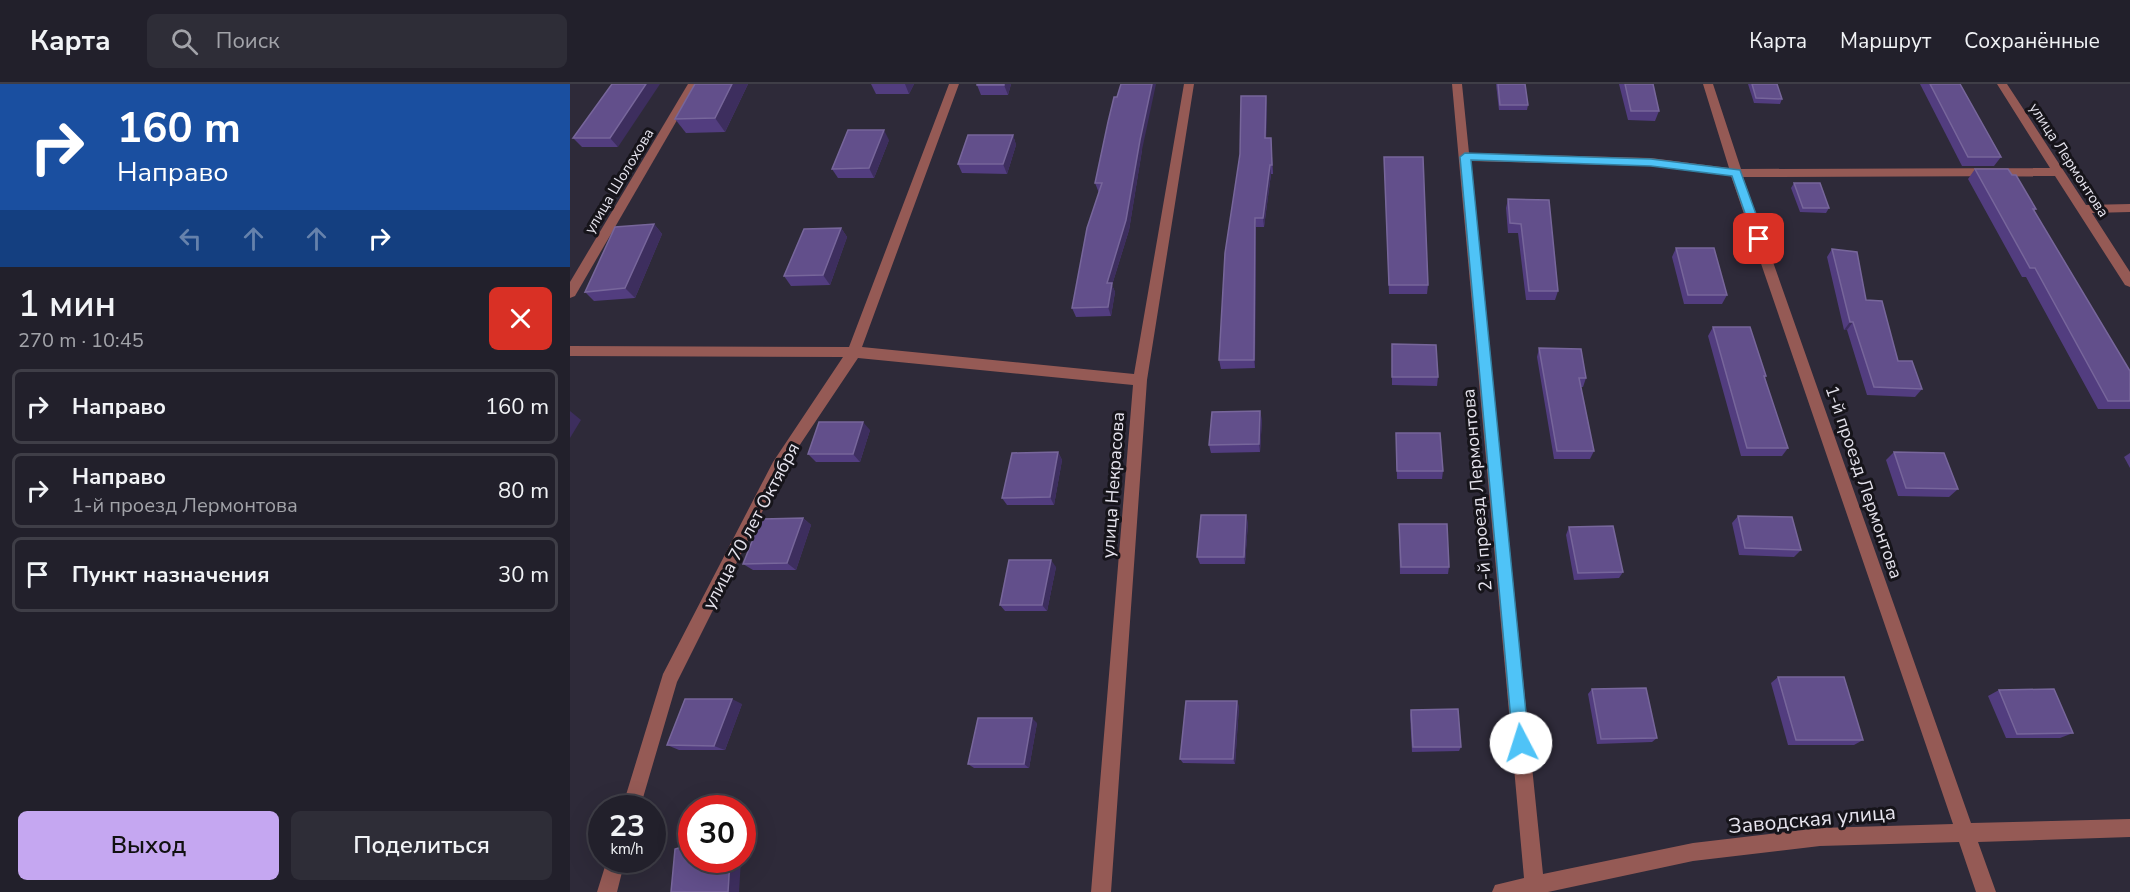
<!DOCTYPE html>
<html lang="ru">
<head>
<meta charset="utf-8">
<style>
  :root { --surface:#22202b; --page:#2e2d37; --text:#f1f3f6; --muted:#a2a3a9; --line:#3f3e47; --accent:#c5a7f1 }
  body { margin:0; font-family:"Nunito Sans",sans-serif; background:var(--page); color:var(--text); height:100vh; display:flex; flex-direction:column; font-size:22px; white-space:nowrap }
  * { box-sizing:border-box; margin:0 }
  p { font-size:20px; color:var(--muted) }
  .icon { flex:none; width:33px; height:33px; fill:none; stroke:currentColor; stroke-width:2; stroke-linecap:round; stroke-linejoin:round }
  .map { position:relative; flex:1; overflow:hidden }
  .drawer { display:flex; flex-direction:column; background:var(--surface); width:570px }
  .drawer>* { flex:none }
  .hud { background:#1a4fa0; color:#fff; overflow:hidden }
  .speed { position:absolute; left:18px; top:711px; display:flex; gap:12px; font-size:30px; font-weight:700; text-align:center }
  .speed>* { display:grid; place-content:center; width:78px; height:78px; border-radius:50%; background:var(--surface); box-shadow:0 6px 24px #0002,0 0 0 2px var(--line); line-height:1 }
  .speed small { font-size:15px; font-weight:400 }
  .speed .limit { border:9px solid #d22; background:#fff; color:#111 }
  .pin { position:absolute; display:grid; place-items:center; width:51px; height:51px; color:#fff; margin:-26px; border-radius:12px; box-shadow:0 3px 9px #0006 }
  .me { position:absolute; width:66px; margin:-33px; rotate:355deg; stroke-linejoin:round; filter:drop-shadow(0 0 4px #0008) }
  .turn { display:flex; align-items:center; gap:21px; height:126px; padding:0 18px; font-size:27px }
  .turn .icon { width:78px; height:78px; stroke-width:2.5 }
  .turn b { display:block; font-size:42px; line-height:51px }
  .lanes { display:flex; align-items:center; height:57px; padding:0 18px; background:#0003; justify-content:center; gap:30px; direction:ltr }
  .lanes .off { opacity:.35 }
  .round { display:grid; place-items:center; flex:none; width:63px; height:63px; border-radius:9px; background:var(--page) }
  .overview { display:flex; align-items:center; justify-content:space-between; height:102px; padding:0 18px }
  h1 { font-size:36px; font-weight:600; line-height:45px }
  .cta { display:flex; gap:12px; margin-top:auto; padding:12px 18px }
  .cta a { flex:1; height:69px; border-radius:9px; background:var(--accent); color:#111; font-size:24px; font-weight:600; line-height:69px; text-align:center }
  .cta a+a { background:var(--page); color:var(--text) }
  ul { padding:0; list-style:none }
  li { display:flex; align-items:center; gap:18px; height:75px; margin:0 12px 9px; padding:0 6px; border:3px solid var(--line); border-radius:9px }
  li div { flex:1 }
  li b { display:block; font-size:22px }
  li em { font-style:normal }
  header { display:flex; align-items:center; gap:36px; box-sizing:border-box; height:84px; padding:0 30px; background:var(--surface); border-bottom:2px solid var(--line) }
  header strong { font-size:28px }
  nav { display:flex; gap:33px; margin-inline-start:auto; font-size:21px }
  .search { width:420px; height:54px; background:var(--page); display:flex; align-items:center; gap:15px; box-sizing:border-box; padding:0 21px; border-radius:9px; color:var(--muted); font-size:22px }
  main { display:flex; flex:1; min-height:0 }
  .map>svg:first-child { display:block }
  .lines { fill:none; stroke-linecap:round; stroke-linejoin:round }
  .minor { fill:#955a55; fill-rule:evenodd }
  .wall { fill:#523d7f }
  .shaded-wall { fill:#3d2e5e }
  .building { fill:#624f8b; stroke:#77669b; stroke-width:1.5 }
  .route { fill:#4fc3f7; stroke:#337fa1; stroke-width:1.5 }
  .labels { text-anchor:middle; stroke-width:6; stroke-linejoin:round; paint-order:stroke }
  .far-street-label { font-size:15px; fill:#e6e4ee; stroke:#16141a }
  .street-label { font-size:18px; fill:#e6e4ee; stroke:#16141a }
  .near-street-label { font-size:21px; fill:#e6e4ee; stroke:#16141a }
</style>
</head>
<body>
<header>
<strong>Карта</strong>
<div class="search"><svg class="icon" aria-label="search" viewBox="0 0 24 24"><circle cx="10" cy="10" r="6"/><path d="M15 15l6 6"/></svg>Поиск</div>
<nav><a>Карта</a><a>Маршрут</a><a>Сохранённые</a></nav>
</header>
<main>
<section class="drawer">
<div class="hud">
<div class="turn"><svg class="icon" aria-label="right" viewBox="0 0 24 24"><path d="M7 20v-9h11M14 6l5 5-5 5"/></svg><div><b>160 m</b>Направо</div></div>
<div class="lanes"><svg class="icon off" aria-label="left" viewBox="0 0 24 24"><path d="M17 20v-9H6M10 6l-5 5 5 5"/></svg><svg class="icon off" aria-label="ahead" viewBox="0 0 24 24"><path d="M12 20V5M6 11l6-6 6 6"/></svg><svg class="icon off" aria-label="ahead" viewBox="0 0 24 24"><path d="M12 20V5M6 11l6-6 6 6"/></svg><svg class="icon" aria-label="right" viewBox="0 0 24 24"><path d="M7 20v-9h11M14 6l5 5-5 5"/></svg></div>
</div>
<div class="overview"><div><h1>1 мин</h1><p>270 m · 10:45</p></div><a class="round" style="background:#d93025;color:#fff"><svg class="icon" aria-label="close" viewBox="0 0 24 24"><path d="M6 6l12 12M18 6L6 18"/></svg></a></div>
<ul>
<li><svg class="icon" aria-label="right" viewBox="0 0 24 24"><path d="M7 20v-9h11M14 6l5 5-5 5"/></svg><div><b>Направо</b></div><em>160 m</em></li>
<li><svg class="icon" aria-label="right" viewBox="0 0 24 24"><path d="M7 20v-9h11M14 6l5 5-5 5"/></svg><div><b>Направо</b><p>1-й проезд Лермонтова</p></div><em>80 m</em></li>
<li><svg class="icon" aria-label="arrive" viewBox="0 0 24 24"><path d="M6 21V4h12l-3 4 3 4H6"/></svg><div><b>Пункт назначения</b></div><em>30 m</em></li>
</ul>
<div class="cta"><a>Выход</a><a>Поделиться</a></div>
</section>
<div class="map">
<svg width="1560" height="808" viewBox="0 0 1560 808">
  <rect width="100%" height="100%" fill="#2e2a39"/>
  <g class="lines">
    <g class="minor">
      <path d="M118,0H128L5,212L0,214V198Z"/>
      <path d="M379,0H389L292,263L564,290L614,0H624L577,296L541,808H521L563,301L288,274L213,386L107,598L70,724H52L93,590L203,378L273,273L0,272V262L279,263Z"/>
      <path d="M882,0H892L899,69L1081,74L1159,84L1133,0H1143L1171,85L1480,84L1427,0H1437L1516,121L1560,120V128L1522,129L1560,188V203L1555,201L1485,92L1173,93L1401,739L1560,735V753L1408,758L1426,808H1406L1389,758L1250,762L1123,777L978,808H922L925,801L954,794ZM900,77L1081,82L1161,92L1383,740L1250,744L1123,759L973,790Z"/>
      <path d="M37,776H55L47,808H27Z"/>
    </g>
  </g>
  <g class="wall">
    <path d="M125,0H178L155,48L116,49L105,35Z"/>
    <path d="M301,0H344L339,10H306Z"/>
    <path d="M441,0L438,11H411L407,1Z"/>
    <path d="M926,0H955L958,21L957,26H929Z"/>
    <path d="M1049,0H1083L1089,27L1085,37L1058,36Z"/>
    <path d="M1178,0H1207L1212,15L1210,20L1184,19Z"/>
    <path d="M1350,0H1390L1431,73L1424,82H1392Z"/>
    <path d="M696,12L697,22L696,54H701L703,90H701L694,143H686L685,284L651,285L649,276Z"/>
    <path d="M547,13L572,66L559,146L542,201L545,208L541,232L506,233L502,224L529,109L525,99Z"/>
    <path d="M26,23L48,63H12L3,54Z"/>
    <path d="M443,51L446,61L437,90L392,89L388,80Z"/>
    <path d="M319,56L304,94H268L262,85Z"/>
    <path d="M814,73L858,201L857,210H819Z"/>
    <path d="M1405,85L1442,91L1466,125L1464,127L1560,287V325H1528L1456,193H1452L1398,95Z"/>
    <path d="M1224,99L1259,124L1256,129L1230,128L1221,104Z"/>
    <path d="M938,115L988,207L985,216H956L948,149H938L936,124Z"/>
    <path d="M84,140L92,150L65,214L24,217L15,208Z"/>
    <path d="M271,144L277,153L260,201L221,202L214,192Z"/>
    <path d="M1106,164L1157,211L1152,220H1114L1102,173Z"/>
    <path d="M1262,165L1296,216L1328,277L1352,305L1345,313L1297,311L1277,246H1274L1257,173Z"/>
    <path d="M1143,243L1196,292L1195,294L1218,364L1212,372H1171L1138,252Z"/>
    <path d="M822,260L868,293L867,302L822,301Z"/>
    <path d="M969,264L1016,294L1013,303H1011L1024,367L1020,375H984L967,273Z"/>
    <path d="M692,335L690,368L641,369L639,361Z"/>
    <path d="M300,346L290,378H246L238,370Z"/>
    <path d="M826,349L873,387L872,395H827Z"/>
    <path d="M488,368L492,376L484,421H437L432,414Z"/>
    <path d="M1324,368L1388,405L1379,413L1328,412L1316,376Z"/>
    <path d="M1560,369V384L1554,373Z"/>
    <path d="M1168,432L1231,466L1224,473L1169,471L1162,439Z"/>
    <path d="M233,434L241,441L226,486H183L173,480Z"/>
    <path d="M678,438L675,480H630L627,473Z"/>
    <path d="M829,440L879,483L878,490H830L829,447Z"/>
    <path d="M999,443L1053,488L1049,494L1004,496L996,451Z"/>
    <path d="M486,483L477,527H435L430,521Z"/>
    <path d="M1208,593L1293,656L1284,661H1218L1201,599Z"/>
    <path d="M1022,605L1087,654L1082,658L1027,660L1018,610Z"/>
    <path d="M1429,606L1503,649L1490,654H1436L1418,612Z"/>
    <path d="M172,620L155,666H109L97,661Z"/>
    <path d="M669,622L665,680L613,679L610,675Z"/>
    <path d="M841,626L891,663L889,667L842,668L840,631Z"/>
    <path d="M467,639L459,684H404L398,680Z"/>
  </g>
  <g class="shaded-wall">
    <path d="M76,0H90L48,63L40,54Z"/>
    <path d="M162,0H178L155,48L145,34Z"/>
    <path d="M335,0H344L339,10Z"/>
    <path d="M434,0H441L438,11L434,1Z"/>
    <path d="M582,0H586L572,66L559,146L542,201L545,208L541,232L538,223L537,199Z"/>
    <path d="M696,12L697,22L696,64L695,54Z"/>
    <path d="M314,46L319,56L304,94L299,84Z"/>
    <path d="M443,51L446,61L437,90L433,80Z"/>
    <path d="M700,81L701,90L694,143L693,134Z"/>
    <path d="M685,134L686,143L685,284L684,276Z"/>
    <path d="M84,140L92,150L65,214L55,204Z"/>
    <path d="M271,144L277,153L260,201L253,191Z"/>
    <path d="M1280,238H1283L1277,246H1274Z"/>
    <path d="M0,327L11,336L0,354Z"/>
    <path d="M690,327L692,335L690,368L689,360Z"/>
    <path d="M293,338L300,346L290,378L283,370Z"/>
    <path d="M488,368L492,376L484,421L480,413Z"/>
    <path d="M676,431L678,438L675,480L674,473Z"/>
    <path d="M233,434L241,441L226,486L217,479Z"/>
    <path d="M481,476L486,483L477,527L472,521Z"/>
    <path d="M162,615L172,620L155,666L144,662Z"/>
    <path d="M667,617L669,622L665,680L663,675Z"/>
    <path d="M462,634L467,639L459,684L454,680Z"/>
    <path d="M160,776H171L169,808H158Z"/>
  </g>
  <g class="building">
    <path d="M42,0H76L40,54H3Z"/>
    <path d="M125,0H162L145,34L105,35Z"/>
    <rect x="407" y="0" width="27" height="1"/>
    <path d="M551,0H582L570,56L556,136L537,199H542L538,223L502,224L517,144L532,99H525L538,38L544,13H547Z"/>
    <path d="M928,0H955L958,21H930Z"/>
    <path d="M1055,0H1083L1089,27H1061Z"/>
    <path d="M1182,0H1207L1212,15L1186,14Z"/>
    <path d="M1360,0H1390L1431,73H1398Z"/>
    <path d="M671,12H696L695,54H701L702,81H700L693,134H685L684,276H649L655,169L670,70Z"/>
    <path d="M278,46H314L299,84L262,85Z"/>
    <path d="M398,51H443L433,80H388Z"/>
    <path d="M814,73H853L858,201H819Z"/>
    <path d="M1405,85H1438L1442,91H1446L1466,125H1463L1560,287V317H1538L1465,184H1460Z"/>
    <path d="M1224,99H1250L1259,124H1233Z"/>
    <path d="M938,115L979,116L988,207H959L951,140L940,139Z"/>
    <path d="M84,140L55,204L15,208L45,143Z"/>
    <path d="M271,144L253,191L214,192L234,145Z"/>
    <path d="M1106,164H1144L1157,211H1118Z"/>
    <path d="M1262,165L1287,168L1296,216L1312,217L1328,277H1342L1352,305L1304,303L1283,238H1280Z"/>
    <path d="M1143,243H1180L1196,292H1194L1218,364H1177Z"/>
    <path d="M822,260L866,261L868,293H822Z"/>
    <path d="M969,264L1011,265L1016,294H1009L1024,367H987Z"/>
    <path d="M690,327L689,360L639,361L642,328Z"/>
    <path d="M249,338H293L283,370H238Z"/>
    <path d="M826,349H870L873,387H827Z"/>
    <path d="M488,368L480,413L432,414L442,369Z"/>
    <path d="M1324,368L1374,369L1388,405L1336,404Z"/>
    <path d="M631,431H676L674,473H627Z"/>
    <path d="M1168,432L1222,433L1231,466L1175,464Z"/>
    <path d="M233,434L217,479L173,480L191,435Z"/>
    <path d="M829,440H877L879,483H831Z"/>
    <path d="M1043,442L1053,488L1008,489L999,443Z"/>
    <path d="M439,476H481L472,521H430Z"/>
    <path d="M1208,593H1274L1293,656H1226Z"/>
    <path d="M1076,604L1087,654L1031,655L1022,605Z"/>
    <path d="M1484,605L1503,649L1447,650L1429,606Z"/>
    <path d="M115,615H162L144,662L97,661Z"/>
    <path d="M616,617H667L663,675H610Z"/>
    <path d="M888,625L891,663H843L841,626Z"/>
    <path d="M408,634H462L454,680H398Z"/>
    <path d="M122,760V776H160L158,808H101L105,765Z"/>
  </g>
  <path class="route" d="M895,69L1081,75L1170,86L1195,155L1189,159L1184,155L1162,92L1081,82L901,76L959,659L956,665L951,667L945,665L943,659L890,73Z"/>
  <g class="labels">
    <g class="far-street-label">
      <text transform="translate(1499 76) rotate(57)" y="5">улица Лермонтова</text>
      <text transform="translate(49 97) rotate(-59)" y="5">улица Шолохова</text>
    </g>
    <g class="street-label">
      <text transform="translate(1294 398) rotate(71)" y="6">1-й проезд Лермонтова</text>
      <text transform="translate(543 401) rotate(-86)" y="6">улица Некрасова</text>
      <text transform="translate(907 406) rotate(-95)" y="6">2-й проезд Лермонтова</text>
      <text transform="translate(181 442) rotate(-62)" y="6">улица 70 лет Октября</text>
    </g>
    <g class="near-street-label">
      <text transform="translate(1242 735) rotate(-5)" y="7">Заводская улица</text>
    </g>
  </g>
</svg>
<div class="speed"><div>23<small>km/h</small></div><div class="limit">30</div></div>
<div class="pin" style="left:1189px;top:155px;background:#d93025"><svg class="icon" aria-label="arrive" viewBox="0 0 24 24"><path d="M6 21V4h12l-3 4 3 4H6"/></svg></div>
<svg class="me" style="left:951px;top:659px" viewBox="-20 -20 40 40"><circle r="19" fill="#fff"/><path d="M0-13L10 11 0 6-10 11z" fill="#4fc3f7"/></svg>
</div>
</main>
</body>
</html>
